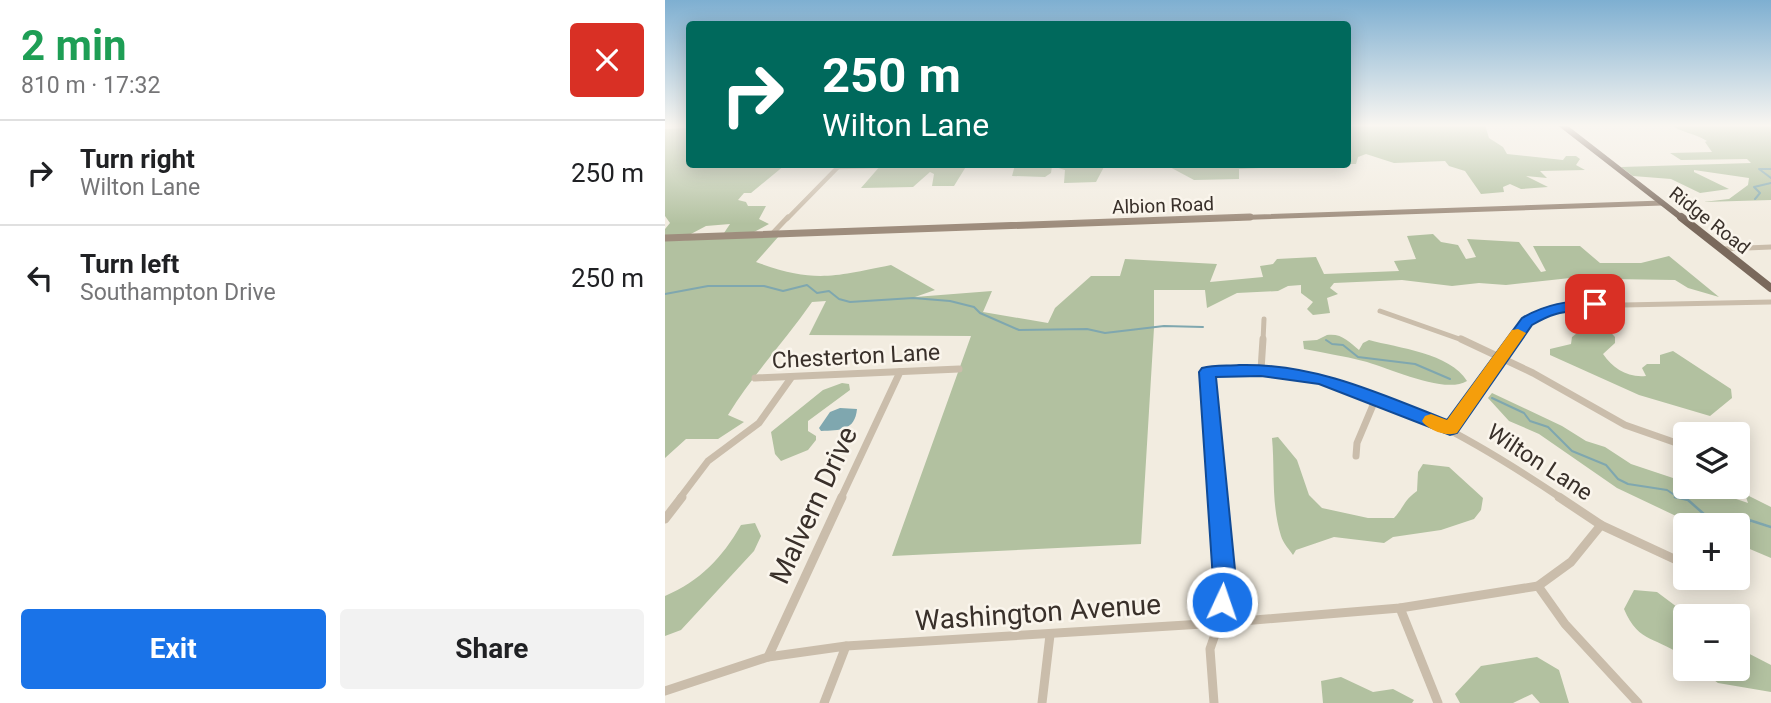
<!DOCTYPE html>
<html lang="en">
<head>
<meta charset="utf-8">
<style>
  :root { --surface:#fff; --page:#f2f2f2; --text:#202124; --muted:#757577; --line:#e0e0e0; --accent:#1a73e8 }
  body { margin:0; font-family:Roboto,sans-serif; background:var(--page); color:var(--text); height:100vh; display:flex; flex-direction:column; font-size:26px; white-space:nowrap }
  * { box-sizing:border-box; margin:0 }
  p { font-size:23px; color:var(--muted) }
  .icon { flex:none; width:38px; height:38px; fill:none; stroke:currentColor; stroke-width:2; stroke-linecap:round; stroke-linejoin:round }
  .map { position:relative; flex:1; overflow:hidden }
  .sheet { display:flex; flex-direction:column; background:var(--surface); width:665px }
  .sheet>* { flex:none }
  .hud { position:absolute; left:21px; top:21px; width:665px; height:147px; border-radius:7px; box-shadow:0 4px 18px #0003; background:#00695c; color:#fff; overflow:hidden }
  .fabs { position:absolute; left:1008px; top:422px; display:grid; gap:14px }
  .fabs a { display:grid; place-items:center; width:77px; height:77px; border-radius:7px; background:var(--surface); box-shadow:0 4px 18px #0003; font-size:35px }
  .pin { position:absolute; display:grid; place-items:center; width:60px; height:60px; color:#fff; margin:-30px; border-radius:14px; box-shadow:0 4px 10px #0006 }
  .me { position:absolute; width:77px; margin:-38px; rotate:3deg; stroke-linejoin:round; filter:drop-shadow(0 0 5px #0008) }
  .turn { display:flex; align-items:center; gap:24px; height:147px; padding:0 21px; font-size:32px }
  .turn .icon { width:91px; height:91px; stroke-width:2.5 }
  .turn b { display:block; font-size:49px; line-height:60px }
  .round { display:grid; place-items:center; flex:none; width:74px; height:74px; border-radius:7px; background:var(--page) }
  .summary { display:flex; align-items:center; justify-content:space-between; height:119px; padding:0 21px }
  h1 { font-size:42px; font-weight:700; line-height:52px; color:#1e9e55 }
  .action { display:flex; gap:14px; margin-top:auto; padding:14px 21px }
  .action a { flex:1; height:80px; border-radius:7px; background:var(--accent); color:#fff; font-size:28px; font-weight:700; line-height:80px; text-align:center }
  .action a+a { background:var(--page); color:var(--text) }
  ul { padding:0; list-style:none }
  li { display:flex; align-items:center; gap:21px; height:105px; padding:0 21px; border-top:2px solid var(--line) }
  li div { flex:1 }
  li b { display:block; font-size:26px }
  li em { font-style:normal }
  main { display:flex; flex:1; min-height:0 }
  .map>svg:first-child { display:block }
  .green { fill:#b2c1a0 }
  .water { fill:#7fa7af }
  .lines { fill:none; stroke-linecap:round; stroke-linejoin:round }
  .stream-far1 { stroke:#7fa7af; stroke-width:2 }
  .stream { stroke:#7fa7af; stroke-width:2.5 }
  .street-far3 { stroke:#cabdab; stroke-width:4.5 }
  .street-far2 { stroke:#cabdab; stroke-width:5 }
  .street-far1 { stroke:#cabdab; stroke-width:7 }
  .street { stroke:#cabdab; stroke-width:9 }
  .secondary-far1 { stroke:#9e8d7d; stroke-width:5 }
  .secondary { stroke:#9e8d7d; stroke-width:7 }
  .primary-far1 { stroke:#7a695c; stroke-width:6 }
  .primary { stroke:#7a695c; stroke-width:8 }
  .route { fill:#1a73e8; stroke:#114b97; stroke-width:2 }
  .slow { fill:#f59e0b }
  .labels { text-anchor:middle; stroke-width:5; stroke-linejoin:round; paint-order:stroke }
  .far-street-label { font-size:19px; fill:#39302a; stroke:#faf5ec }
  .street-label { font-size:23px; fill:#39302a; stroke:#faf5ec }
  .near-street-label { font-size:28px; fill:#39302a; stroke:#faf5ec }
</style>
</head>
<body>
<main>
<section class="sheet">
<div class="summary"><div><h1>2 min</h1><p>810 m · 17:32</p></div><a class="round" style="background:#d93025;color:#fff"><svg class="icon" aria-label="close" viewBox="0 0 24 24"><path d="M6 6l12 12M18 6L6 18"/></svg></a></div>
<ul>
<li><svg class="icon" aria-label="right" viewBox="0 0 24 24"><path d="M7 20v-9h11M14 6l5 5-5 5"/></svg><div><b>Turn right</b><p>Wilton Lane</p></div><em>250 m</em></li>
<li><svg class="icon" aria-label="left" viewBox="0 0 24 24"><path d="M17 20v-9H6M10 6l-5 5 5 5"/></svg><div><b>Turn left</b><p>Southampton Drive</p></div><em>250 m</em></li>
</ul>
<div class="action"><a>Exit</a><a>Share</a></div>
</section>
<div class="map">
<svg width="1106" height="703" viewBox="0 0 1106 703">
  <rect width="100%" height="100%" fill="#f2ece0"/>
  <g class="green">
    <path d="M683,125H820L824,138L838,147L842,154L898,160L901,156H911L915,159L911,165L920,170L875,171L882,178L861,176L883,187L856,189L845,184L838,187L839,192L816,194L800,171L784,166L780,161L729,163L701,154L693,157L691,164H683Z"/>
    <path d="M1006,125H1106V200L1038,202L1064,199L1083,185L1084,178L1029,170V172L1064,189L1035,193L1006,179L968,176L956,167L1086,163L1082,159L1016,160L1005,153L1047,152L1040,142L1042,141C1029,133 1015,132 1006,125Z"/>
    <path d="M24,128V164L120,165L86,193H79L73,200L81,202L83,206H101L94,219L104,224L89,232L59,233L65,224L41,226L24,235L0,236V229L5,223L0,216V129Z"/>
    <path d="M216,165H302L289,186H267L269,174L265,172L248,187L196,188Z"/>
    <path d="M350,165V164L440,165L431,182L399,183L400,170L387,166L386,173L380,177L347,176Z"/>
    <path d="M501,165H668L574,169V179L529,180Z"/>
    <path d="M768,234L776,242L793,245L801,259L811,257L802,239L854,242L876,272L881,271L868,246H915L935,263H976L1004,256L1054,297L1023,288L1010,280L947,279L933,275L841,285L814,283L787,286L737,280L669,283L665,288L673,294L662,298L665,313L648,315L642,309L648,302L636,293V285L623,286L613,291L572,293L542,308L540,290H489V328L476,544L227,556L306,336L144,335L161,301L147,302C120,341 88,374 63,415L79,422L53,439H21L0,458V241L114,236L91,262C149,283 167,277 226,265L270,290L250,297L327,291L318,312L383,323L390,308L426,276H455L460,259L552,264L545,282L598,277L595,266L608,264L612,259L651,257L659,274L734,271L729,261L751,259L742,236Z"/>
    <path d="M937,323L950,337V343L938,354C948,368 962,378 981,376L977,368L982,364H995V355L1008,351L1066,389L1067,398L1045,416L974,395L885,355V349L906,344L907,337L916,330Z"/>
    <path d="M662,335C677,333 684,342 694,350L698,343L704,340C733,348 785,353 802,381C779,395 723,367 698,361C679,356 659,353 639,349L638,341L652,340Z"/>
    <path d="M177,383L184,384L185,390L143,421V431L151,436V440L143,450L116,461L110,454L106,432L158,390Z"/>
    <path d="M827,393L897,426L921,441L940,447L966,464L1020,482V486L1036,487L1083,503L1080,494L1106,507V558L1073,544V525H1030L952,488L874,434L844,421L823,398Z"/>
    <path d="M613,437L632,460L644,495L657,508L703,518H729C740,506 738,501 752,491L753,472L758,464L784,467L818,498L816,510L809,519L776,530L728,537L719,543L669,537L631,550L628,555C624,549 618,543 616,536C606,504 610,470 607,438Z"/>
    <path d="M90,523L96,536L89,551L16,630L0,636V596C35,581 57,558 76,525Z"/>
    <path d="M969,590L992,592L1024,616H1020V658C993,636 974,645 959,609Z"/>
    <path d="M1073,648L1106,665V692L1053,683L1034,669L1073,668Z"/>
    <path d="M872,657L894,670L904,703H875L867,694L848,703H795L790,694L816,666Z"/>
    <path d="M676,677L708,692L728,689L749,700L747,703H658L656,681Z"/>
  </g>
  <path class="water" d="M175,408L192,409C190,431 175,430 156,431L154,428L165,412Z"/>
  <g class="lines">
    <g class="stream-far1">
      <path d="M1106,169H1094L1106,178"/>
      <path d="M1090,199L1095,193L1089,187L1106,183"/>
      <path d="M0,294L43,286H99L118,291L142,285L152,293L164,291L174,299L185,302L248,298L285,301L309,307L315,313L354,330L422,329L440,333L499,326L538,327"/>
      <path d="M661,340L667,344L678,345L693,357L750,364L785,379"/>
      <path d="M827,398L859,413L865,421L883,427L907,451L941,465L953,479L963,484L1002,490L1014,498"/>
    </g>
    <path class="stream" d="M1010,497L1023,500L1040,515L1071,517L1084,524V520L1106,527"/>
    <g class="street-far3">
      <path d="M174,167L213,166"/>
      <path d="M122,219L176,164"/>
    </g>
    <g class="street-far2">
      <path d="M107,234L123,217"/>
      <path d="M1057,249L1106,247"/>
      <path d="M715,311L800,341"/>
      <path d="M598,341L599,319"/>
      <path d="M848,341C867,314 878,311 909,306L1106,302"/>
    </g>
    <g class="street-far1">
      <path d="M796,339L868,373L960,425L1020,446"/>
      <path d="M596,370L598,339"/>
      <path d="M90,378L294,369"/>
      <path d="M785,429L849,339"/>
      <path d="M691,456L692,443L711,398"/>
      <path d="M15,498L43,461L94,423L126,378"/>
      <path d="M176,498L235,372"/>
      <path d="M553,498L542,372C570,371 599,368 627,373C726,391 814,443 896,498"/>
    </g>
    <g class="street">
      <path d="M894,497L936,525L1020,564"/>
      <path d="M0,519L17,497"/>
      <path d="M1052,578L1072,585"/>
      <path d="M873,586L900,624L973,703"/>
      <path d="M735,608L773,703"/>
      <path d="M103,657L177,497"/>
      <path d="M0,691L103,657L181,646L554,623L735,608L873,586L906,562L936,525"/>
      <path d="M159,703L181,646"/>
      <path d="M377,703L385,635"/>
      <path d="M549,703L545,649L554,623L560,580L553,497"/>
    </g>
    <path class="secondary-far1" d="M535,219L997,203"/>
    <path class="secondary" d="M0,238L585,217"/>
    <path class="primary-far1" d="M897,125L1018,219"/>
    <path class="primary" d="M1016,217L1106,288"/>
  </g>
  <linearGradient id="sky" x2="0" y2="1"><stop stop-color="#7eafd1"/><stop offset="0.56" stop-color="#f9f6f1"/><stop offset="1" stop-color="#f9f6f1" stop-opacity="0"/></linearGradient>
  <rect width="1106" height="224" fill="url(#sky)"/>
  <path class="route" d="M930,300L935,301L937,304L935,307C905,314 897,307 867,325L792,433L785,435L654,384L596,376L551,377L571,580L565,610L557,613L548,610L545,602L548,580L534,372L537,368C549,365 562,366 574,365C649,363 714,393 782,420L857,318C881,304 902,301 930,300Z"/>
  <path class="slow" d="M853,329L861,333L792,433C781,437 763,430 757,421L760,416L766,414L782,420L847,330Z"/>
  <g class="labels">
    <g class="far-street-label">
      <text transform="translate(498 205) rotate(-2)" y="7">Albion Road</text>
      <text transform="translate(1045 220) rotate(38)" y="7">Ridge Road</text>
    </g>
    <g class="street-label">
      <text transform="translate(191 356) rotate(-3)" y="8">Chesterton Lane</text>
      <text transform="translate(875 462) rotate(33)" y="8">Wilton Lane</text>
    </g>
    <g class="near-street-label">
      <text transform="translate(148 505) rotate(-65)" y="10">Malvern Drive</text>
      <text transform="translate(373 612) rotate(-4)" y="10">Washington Avenue</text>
    </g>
  </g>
</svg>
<div class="fabs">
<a><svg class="icon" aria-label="layers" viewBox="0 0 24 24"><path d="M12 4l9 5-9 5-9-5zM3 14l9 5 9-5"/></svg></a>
<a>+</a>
<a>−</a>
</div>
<div class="pin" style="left:930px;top:304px;background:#d93025"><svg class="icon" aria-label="arrive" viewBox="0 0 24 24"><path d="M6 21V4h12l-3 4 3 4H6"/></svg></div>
<svg class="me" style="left:557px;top:602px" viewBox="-20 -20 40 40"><circle r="17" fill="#1a73e8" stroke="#fff" stroke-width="3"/><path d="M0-11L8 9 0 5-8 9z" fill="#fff"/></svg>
<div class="hud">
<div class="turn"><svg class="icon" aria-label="right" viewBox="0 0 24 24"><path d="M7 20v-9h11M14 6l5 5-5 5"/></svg><div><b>250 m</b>Wilton Lane</div></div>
</div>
</div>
</main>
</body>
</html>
